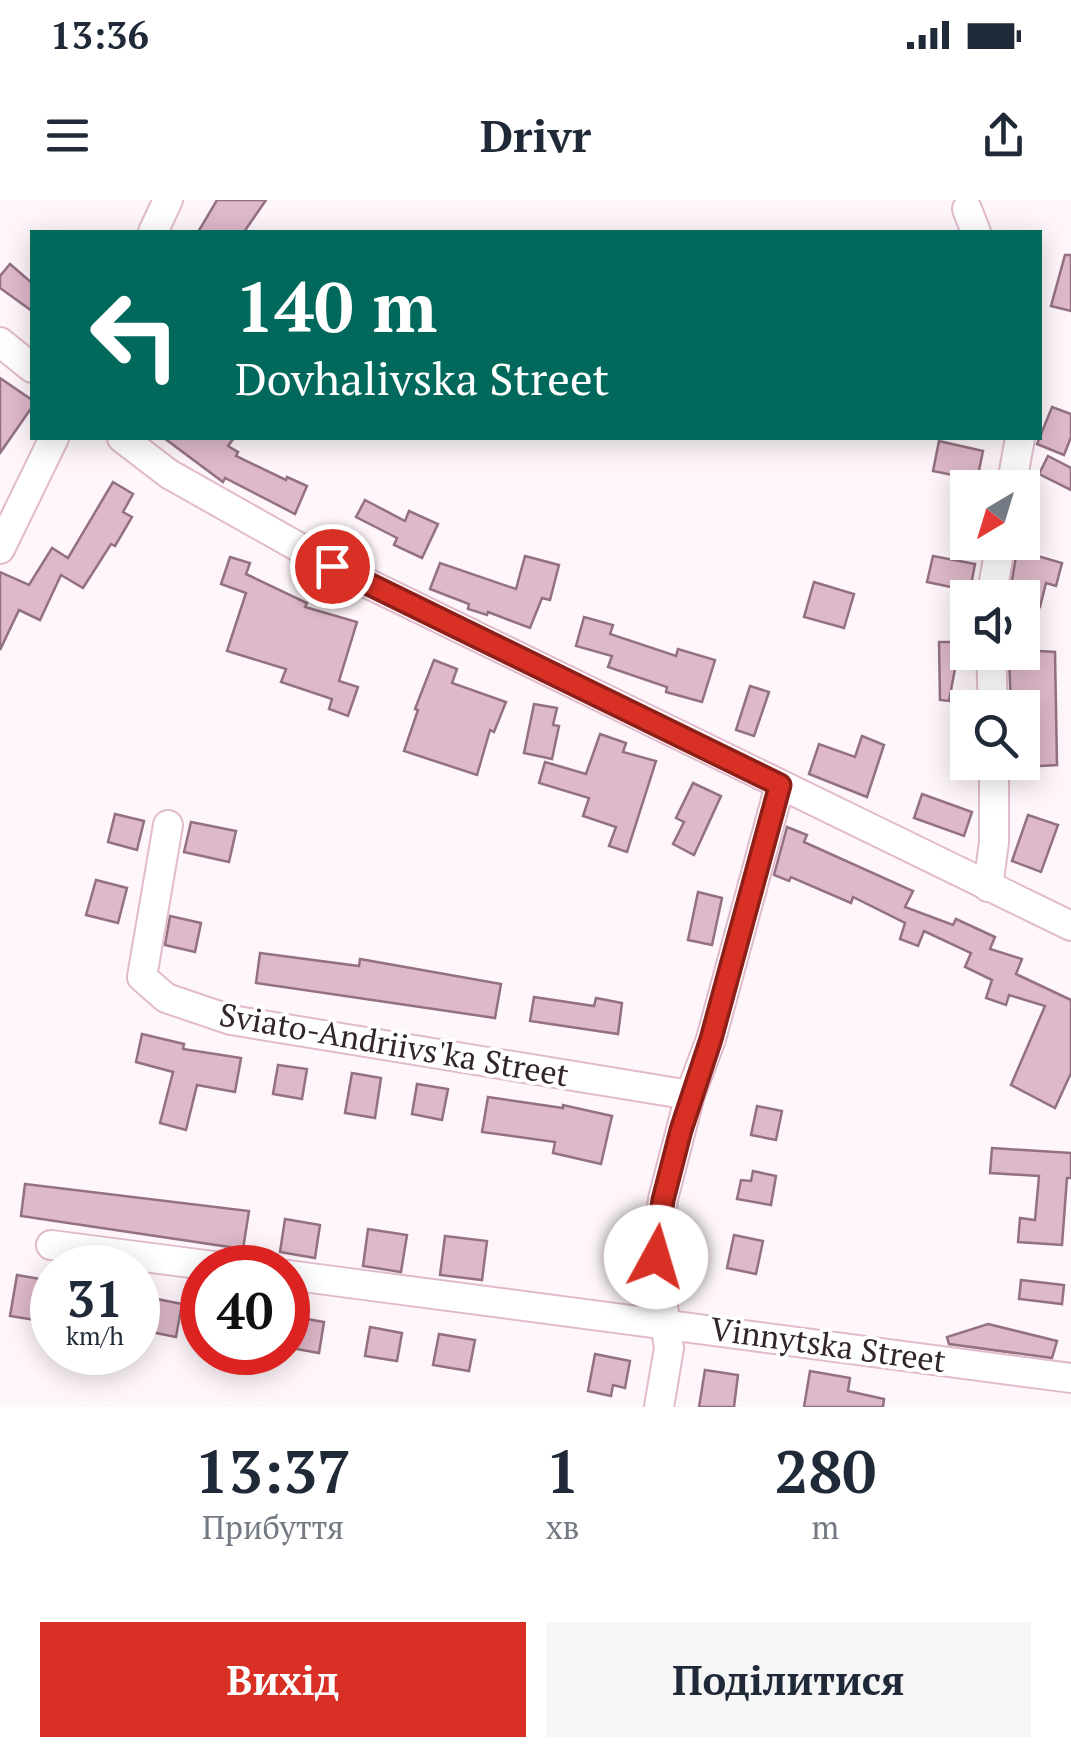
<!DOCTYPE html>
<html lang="uk">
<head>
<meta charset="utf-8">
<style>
  :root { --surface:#fff; --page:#f6f6f7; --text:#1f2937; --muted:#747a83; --accent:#d93025 }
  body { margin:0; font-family:"PT Serif",serif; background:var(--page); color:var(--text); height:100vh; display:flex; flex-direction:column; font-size:38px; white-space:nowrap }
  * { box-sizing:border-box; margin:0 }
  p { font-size:32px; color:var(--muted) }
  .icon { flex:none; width:55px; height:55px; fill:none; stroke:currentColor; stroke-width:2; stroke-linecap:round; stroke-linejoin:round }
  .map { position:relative; height:1207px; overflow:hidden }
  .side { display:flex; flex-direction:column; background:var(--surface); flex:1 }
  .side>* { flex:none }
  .guide { position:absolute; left:30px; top:30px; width:1012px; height:210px; border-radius:0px; box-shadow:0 5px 25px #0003; background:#00695c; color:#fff; overflow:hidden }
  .needle { width:65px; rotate:218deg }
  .tools { position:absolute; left:950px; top:270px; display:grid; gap:20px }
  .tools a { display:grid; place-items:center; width:90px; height:90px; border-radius:0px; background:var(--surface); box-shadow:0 5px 25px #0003; font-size:50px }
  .speed { position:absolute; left:30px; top:1045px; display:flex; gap:20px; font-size:50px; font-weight:700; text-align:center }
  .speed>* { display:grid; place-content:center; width:130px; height:130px; border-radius:50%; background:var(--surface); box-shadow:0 5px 25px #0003; line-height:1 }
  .speed small { font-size:25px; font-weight:400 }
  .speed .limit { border:15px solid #d22; background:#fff; color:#111 }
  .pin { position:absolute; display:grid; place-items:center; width:85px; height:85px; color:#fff; margin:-42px; border:5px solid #fff; border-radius:50%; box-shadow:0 2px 10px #0007 }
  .me { position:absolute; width:110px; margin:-55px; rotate:6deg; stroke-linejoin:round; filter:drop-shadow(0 0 8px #0008) }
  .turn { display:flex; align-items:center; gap:35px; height:210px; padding:0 40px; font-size:45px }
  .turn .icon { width:130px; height:130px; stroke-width:2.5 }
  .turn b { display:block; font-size:70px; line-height:85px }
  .eta { display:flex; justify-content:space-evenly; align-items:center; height:170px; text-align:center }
  .eta b { font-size:60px; font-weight:600; line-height:70px }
  .primary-button { display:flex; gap:20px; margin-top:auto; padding:20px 40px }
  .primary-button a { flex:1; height:115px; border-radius:0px; background:var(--accent); color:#fff; font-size:40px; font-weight:600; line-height:115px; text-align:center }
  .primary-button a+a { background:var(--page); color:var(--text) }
  .status { display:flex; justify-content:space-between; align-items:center; height:70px; padding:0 50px; background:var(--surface); direction:ltr }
  .status svg { height:28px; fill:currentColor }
  header { display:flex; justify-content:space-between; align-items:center; height:130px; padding:0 40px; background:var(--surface); font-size:45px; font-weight:600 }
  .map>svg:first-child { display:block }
  .building { fill:#deb9c9; stroke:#937180; stroke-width:2.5 }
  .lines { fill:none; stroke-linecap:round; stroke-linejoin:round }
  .minor-casing { stroke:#e1bbcc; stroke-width:32 }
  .minor { stroke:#fff; stroke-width:28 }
  .route-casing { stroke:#8d1f18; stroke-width:25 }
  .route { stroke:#d93025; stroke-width:18 }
  .labels { text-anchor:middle; stroke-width:8; stroke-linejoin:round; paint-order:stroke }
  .street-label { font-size:32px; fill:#33252c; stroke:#fff }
</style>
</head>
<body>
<div class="status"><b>13:36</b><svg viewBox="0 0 49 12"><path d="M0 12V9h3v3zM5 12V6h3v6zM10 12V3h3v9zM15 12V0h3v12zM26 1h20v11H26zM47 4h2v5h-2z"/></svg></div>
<header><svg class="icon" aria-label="menu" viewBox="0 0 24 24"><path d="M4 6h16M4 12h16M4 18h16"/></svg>Drivr<svg class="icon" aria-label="share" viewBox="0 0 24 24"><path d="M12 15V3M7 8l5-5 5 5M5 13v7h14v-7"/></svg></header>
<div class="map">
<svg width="1071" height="1207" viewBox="0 0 1071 1207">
  <rect width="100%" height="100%" fill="#fef6fa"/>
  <g class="building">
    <path d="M217,0H266L244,32H198Z"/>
    <path d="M1065,55H1071V111L1051,106Z"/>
    <path d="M10,64L32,83V111L0,88V76Z"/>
    <path d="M0,178L32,200V207L0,253Z"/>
    <path d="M1052,207L1071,214V237L1064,255L1037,244Z"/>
    <path d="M164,238H234L228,246L238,252L236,256L286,280L287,277L307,286L295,314L225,278L223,282Z"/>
    <path d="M939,241L983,251L977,280L933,271Z"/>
    <path d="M1048,256L1071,268V290L1039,274Z"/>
    <path d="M113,282L133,294L123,312L132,317L115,346L111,344L83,388L61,375L40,420L19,410L0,450V372L29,385L52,348L68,358Z"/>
    <path d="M365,300L405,321L409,311L438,324L422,358L394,345L397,338L356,317Z"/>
    <path d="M1017,350L1062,363L1056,386L1046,383L1040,407L1022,402V398H1009Z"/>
    <path d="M525,356L559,365L550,400L542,398L530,428L488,412L487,415L468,409L469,404L430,389L440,363L516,389Z"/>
    <path d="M933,356L975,364L970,391L927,382Z"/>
    <path d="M230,357L250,363L246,374L307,403L305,407L357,422L339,481L358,487L348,516L329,509L332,499L281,482L286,469L227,451L246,393L221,384Z"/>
    <path d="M814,382L854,394L844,428L804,417Z"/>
    <path d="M584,417L613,425L610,434L676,456L678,449L715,460L702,502L666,492L667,487L608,467L612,456L576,446Z"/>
    <path d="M939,442H960L949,501L940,500Z"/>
    <path d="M1022,450L1055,452L1057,565L1022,567V508H1011L1009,457V452Z"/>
    <path d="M434,460L457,469L452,483L506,502L494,532L490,530L477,575L404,551L418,510L415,509Z"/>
    <path d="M750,486L769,492L754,536L736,530Z"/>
    <path d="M534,504L557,508L553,525L559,526L552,559L524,553Z"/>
    <path d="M600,534L626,543L623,552L656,561L627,652L609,646L616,627L583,616L589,598L539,583L545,562L586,574Z"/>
    <path d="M862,536L884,545L867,597L809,574L819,544L855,557Z"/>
    <path d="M693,583L721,596L694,655L673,644L684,622L676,618Z"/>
    <path d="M922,594L972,612L964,636L914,618Z"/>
    <path d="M115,614L144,621L137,650L108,642Z"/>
    <path d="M1028,615L1058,625L1041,672L1012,661Z"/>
    <path d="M191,622L236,631L229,662L184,652Z"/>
    <path d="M787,627L807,635L804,642L913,691L905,707L953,725L956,719L995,737L990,749L1022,759L1016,774L1071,800V873L1055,908L1011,885L1045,806L1009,795L1006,805L986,798L992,780L965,767L971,753L924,731L918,746L900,739L905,723L853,697L851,703L791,677L789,681L774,675Z"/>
    <path d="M96,680L127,688L118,723L86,715Z"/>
    <path d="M698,692L722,698L712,745L688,740Z"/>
    <path d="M170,716L201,723L195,752L165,745Z"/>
    <path d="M260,753L359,766L360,759L501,784L495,818L256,783Z"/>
    <path d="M534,797L594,806L596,798L622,803L618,834L530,821Z"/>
    <path d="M142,834L184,844L183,849L241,858L235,892L197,885L186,930L160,923L173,872L136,862Z"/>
    <path d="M278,865L307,869L302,899L273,894Z"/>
    <path d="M352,873L381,878L375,918L345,913Z"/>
    <path d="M417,884L448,889L442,920L412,914Z"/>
    <path d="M488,897L563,908V905L612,916L601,964L553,953L555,942L482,932Z"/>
    <path d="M757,906L782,911L776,940L751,935Z"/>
    <path d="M992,948L1071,953V978H1067L1062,1045L1018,1042L1020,1018L1035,1020L1039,976L990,973Z"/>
    <path d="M753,971L776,976L771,1005L737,999L741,980L751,981Z"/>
    <path d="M25,984L249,1011L243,1049L21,1016Z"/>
    <path d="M285,1019L320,1025L315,1058L280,1052Z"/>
    <path d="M368,1029L407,1035L401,1072L363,1066Z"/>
    <path d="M734,1035L763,1041L756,1074L727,1068Z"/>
    <path d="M445,1036L487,1041L482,1080L440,1075Z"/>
    <path d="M17,1075L52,1081L48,1122L10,1116Z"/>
    <path d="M1021,1080L1064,1085L1062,1104L1019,1099Z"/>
    <path d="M152,1098L182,1104L176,1137L146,1131Z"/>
    <path d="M296,1117L324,1122L319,1153L291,1148Z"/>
    <path d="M988,1124L1057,1141L1052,1158L949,1144L947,1137Z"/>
    <path d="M370,1127L402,1133L397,1161L365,1156Z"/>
    <path d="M439,1134L475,1140L469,1171L433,1165Z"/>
    <path d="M595,1154L630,1161L625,1188L613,1185L611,1196L588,1191Z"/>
    <path d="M705,1170L738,1175L734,1207H699Z"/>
    <path d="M810,1171L850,1178L848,1191L884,1199L883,1207H804Z"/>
  </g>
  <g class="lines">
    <defs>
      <g id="minor">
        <path d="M967,9L976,32"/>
        <path d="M153,32L168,0"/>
        <path d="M0,142L32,168"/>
        <path d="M122,238L169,274L332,366L1071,726"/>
        <path d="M1011,288L1020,238"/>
        <path d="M0,349L54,238"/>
        <path d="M991,398L1001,342"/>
        <path d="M991,452L993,508"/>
        <path d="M168,625L142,777L166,798L231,820L690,895"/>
        <path d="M988,687L994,642V562"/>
        <path d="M51,1045L229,1068"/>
        <path d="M288,1075L1071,1178"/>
        <path d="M659,1207L669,1148L656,1057L663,999L690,895L711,839L780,585"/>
      </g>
    </defs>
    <use href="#minor" class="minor-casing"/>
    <use href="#minor" class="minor"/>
  </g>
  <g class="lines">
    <defs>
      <path id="route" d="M332,366L780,585L711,839L681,930L663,1000L656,1057"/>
    </defs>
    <use href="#route" class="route-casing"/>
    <use href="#route" class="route"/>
  </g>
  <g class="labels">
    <g class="street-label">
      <text transform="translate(394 845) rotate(10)" y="11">Sviato-Andriivs'ka Street</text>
      <text transform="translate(828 1145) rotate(8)" y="11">Vinnytska Street</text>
    </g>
  </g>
</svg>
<div class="tools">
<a><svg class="needle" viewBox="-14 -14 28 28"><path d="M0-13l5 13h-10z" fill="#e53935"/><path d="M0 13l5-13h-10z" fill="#747a83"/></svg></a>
<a><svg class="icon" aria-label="sound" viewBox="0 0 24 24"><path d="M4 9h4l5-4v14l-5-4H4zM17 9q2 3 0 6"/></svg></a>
<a><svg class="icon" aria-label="search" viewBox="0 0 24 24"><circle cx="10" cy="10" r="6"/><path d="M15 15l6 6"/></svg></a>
</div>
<div class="speed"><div>31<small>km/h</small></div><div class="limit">40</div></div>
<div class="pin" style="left:332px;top:366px;background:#d93025"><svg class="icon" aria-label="arrive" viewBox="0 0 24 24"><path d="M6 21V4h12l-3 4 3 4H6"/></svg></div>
<svg class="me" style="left:656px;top:1057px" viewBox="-20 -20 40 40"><circle r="19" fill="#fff"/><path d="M0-13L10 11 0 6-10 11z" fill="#d93025"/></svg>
<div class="guide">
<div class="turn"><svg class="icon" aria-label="left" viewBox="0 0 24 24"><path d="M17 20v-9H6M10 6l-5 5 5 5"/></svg><div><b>140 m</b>Dovhalivska Street</div></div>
</div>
</div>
<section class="side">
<div class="eta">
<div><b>13:37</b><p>Прибуття</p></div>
<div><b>1</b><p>хв</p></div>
<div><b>280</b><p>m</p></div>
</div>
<div class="primary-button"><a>Вихід</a><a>Поділитися</a></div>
</section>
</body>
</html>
